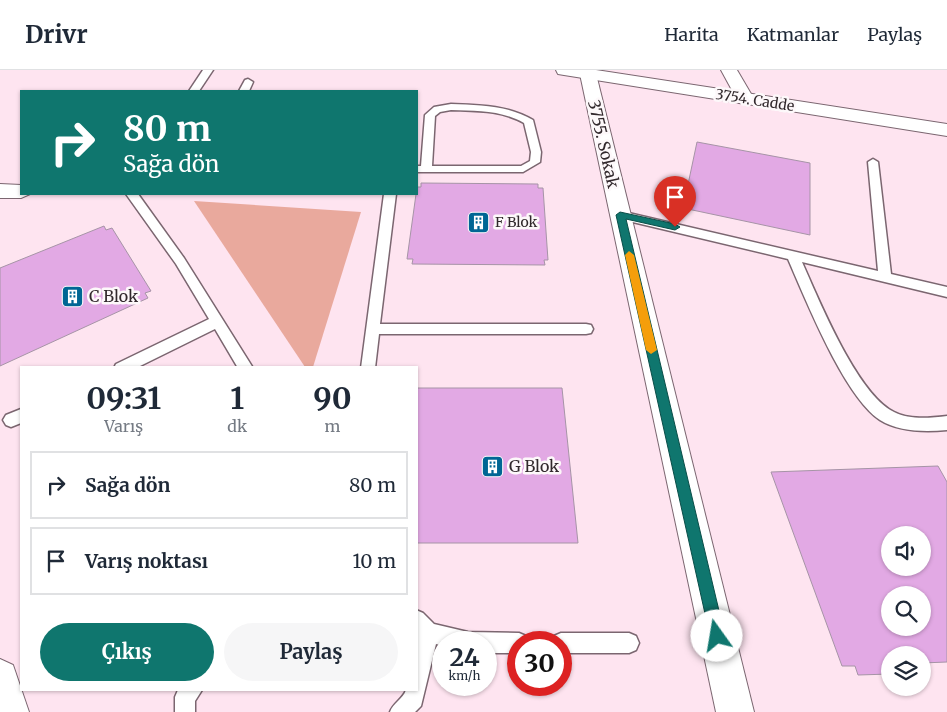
<!DOCTYPE html>
<html lang="tr">
<head>
<meta charset="utf-8">
<style>
  :root { --surface:#fff; --page:#f6f6f7; --text:#1f2937; --muted:#747a83; --line:#e0e1e3; --accent:#0f766e }
  body { margin:0; font-family:Merriweather,serif; background:var(--page); color:var(--text); height:100vh; display:flex; flex-direction:column; font-size:19px; white-space:nowrap }
  * { box-sizing:border-box; margin:0 }
  p { font-size:16px; color:var(--muted) }
  .icon { flex:none; width:28px; height:28px; fill:none; stroke:currentColor; stroke-width:2; stroke-linecap:round; stroke-linejoin:round }
  .map { position:relative; flex:1; overflow:hidden }
  .sheet { position:absolute; left:20px; top:296px; width:398px; height:325px; display:flex; flex-direction:column; background:var(--surface); border-radius:0px; box-shadow:0 1px 4px #0004 }
  .sheet>* { flex:none }
  .top-card { position:absolute; left:20px; top:20px; width:398px; height:105px; border-radius:0px; box-shadow:0 1px 4px #0004; background:#0f766e; color:#fff; overflow:hidden }
  .tools { position:absolute; left:881px; top:456px; display:grid; gap:10px }
  .tools a { display:grid; place-items:center; width:50px; height:50px; border-radius:50%; background:var(--surface); box-shadow:0 1px 4px #0004; font-size:25px }
  .speed { position:absolute; left:432px; top:561px; display:flex; gap:10px; font-size:25px; font-weight:700; text-align:center }
  .speed>* { display:grid; place-content:center; width:65px; height:65px; border-radius:50%; background:var(--surface); box-shadow:0 1px 4px #0004; line-height:1 }
  .speed small { font-size:12px; font-weight:400 }
  .speed .limit { border:8px solid #d22; background:#fff; color:#111 }
  .pin { position:absolute; display:grid; place-items:center; width:42px; height:42px; color:#fff; margin:-51px -21px; border-radius:50% 50% 50% 0; rotate:-45deg; box-shadow:0 0 5px #0007 }
  .pin .icon { rotate:45deg }
  .me { position:absolute; width:55px; margin:-28px; rotate:347deg; stroke-linejoin:round; filter:drop-shadow(0 0 4px #0008) }
  .turn { display:flex; align-items:center; gap:18px; height:105px; padding:0 20px; font-size:22px }
  .turn .icon { width:65px; height:65px; stroke-width:2.5 }
  .turn b { display:block; font-size:35px; line-height:42px }
  .eta { display:flex; justify-content:space-evenly; align-items:center; height:85px; text-align:center }
  .eta b { font-size:30px; font-weight:700; line-height:35px }
  .action { display:flex; gap:10px; margin-top:auto; padding:10px 20px }
  .action a { flex:1; height:58px; border-radius:30px; background:var(--accent); color:#fff; font-size:20px; font-weight:700; line-height:58px; text-align:center }
  .action a+a { background:var(--page); color:var(--text) }
  ul { padding:0; list-style:none }
  li { display:flex; align-items:center; gap:15px; height:68px; margin:0 10px 8px; padding:0 10px; border:2px solid var(--line); border-radius:0px }
  li div { flex:1 }
  li b { display:block; font-size:19px }
  li em { font-style:normal }
  header { display:flex; align-items:center; gap:30px; box-sizing:border-box; height:70px; padding:0 25px; background:var(--surface); border-bottom:1px solid var(--line) }
  header strong { font-size:24px }
  nav { display:flex; gap:28px; margin-inline-start:auto; font-size:18px }
  .map>svg:first-child { display:block }
  .green { fill:#e9a99d }
  .building { fill:#e2a9e4; stroke:#a694a6; fill-rule:evenodd }
  .lines { fill:none; stroke-linecap:round; stroke-linejoin:round }
  .lane-casing { stroke:#7b6670; stroke-width:3 }
  .street-casing { stroke:#7b6670; stroke-width:2 }
  .secondary-casing { stroke:#7b6670; stroke-width:2 }
  .lane { fill:#fff; fill-rule:evenodd }
  .street { fill:#fff; fill-rule:evenodd }
  .secondary { fill:#fff; fill-rule:evenodd }
  .route { fill:#0f766e; stroke:#0a4d48 }
  .slow { fill:#f59e0b }
  .labels { text-anchor:middle; stroke-width:5; stroke-linejoin:round; paint-order:stroke }
  .far-street-label { font-size:14px; fill:#31282c; stroke:#fdf8fa }
  .far-poi-label { font-size:14px; fill:#31282c; stroke:#fdf8fa; text-anchor:start }
  .street-label { font-size:16px; fill:#31282c; stroke:#fdf8fa }
  .poi-label { font-size:16px; fill:#31282c; stroke:#fdf8fa; text-anchor:start }
</style>
</head>
<body>
<header>
<strong>Drivr</strong>
<nav><a>Harita</a><a>Katmanlar</a><a>Paylaş</a></nav>
</header>
<div class="map">
<svg width="947" height="642" viewBox="0 0 947 642">
  <rect width="100%" height="100%" fill="#fee4f0"/>
  <path class="green" d="M194,131L361,142L313,297H305Z"/>
  <g class="building">
    <path d="M697,72L810,93V165L683,138Z"/>
    <path d="M421,113L538,114V118H543L548,190H544L545,195L412,194L413,189H407L417,117H421Z"/>
    <path d="M104,156L106,160L112,158L151,221L145,223L148,228L0,296V198Z"/>
    <path d="M416,318H562L578,473H416Z"/>
    <path d="M938,396L947,412V592L922,593V585H890V604L858,605L855,596H842L771,402ZM890,465H922V498H890ZM890,525H922V558H890Z"/>
  </g>
  <g class="lines">
    <defs>
      <g id="lane">
        <path d="M203,0H213L199,21H189Z"/>
        <path d="M248,9L253,12L249,21H239L245,10Z"/>
        <path d="M451,34C480,35 507,35 533,50L541,82L540,92L523,102H416V96H421L425,45L434,37ZM451,40C477,41 501,40 524,53L531,82L530,91L521,96H432L435,46L440,42Z"/>
        <path d="M873,89L878,92L891,204L947,217V227L802,192C819,230 857,324 894,342C909,350 930,348 947,346V360C925,362 899,362 880,350C844,326 806,230 788,189L620,149L614,145L620,141L878,201L868,92Z"/>
        <path d="M126,124H138L184,188L253,298H238L215,259L136,298H114L116,294L209,249L176,194Z"/>
        <path d="M384,124H396L380,254H586L591,255L593,259L591,263L586,264H379L375,298H361Z"/>
        <path d="M21,339V353L11,357L6,355L3,350L6,345Z"/>
        <path d="M416,540L423,543L434,554L468,562L519,563L526,566L529,572H519V583H486V572H444V576L436,574L421,636L415,642H390C393,633 403,629 406,620H416V575L418,566L416,564Z"/>
        <path d="M561,563H629L636,566L639,573L636,580L629,583H561V572H551L554,566Z"/>
        <path d="M178,620H202L195,631V642H175V627Z"/>
      </g>
      <g id="street">
        <path d="M582,0H594L596,4L754,642H716L580,4Z"/>
        <path d="M721,0H737L754,29L751,33L745,34L739,33Z"/>
        <path d="M0,114L21,115V124H30L21,128H0Z"/>
        <path d="M0,589L13,595L29,642H0Z"/>
      </g>
      <path id="secondary" d="M556,0H596L947,54V66L564,5L558,4Z"/>
    </defs>
    <use href="#lane" class="lane-casing"/>
    <use href="#street" class="street-casing"/>
    <use href="#secondary" class="secondary-casing"/>
    <use href="#lane" class="lane"/>
    <use href="#street" class="street"/>
    <use href="#secondary" class="secondary"/>
  </g>
  <path class="route" d="M620,142L675,154L680,157L675,160L626,149L725,566L723,571L717,573L712,571L710,566L616,145Z"/>
  <path class="slow" d="M629,181L634,185L657,280L651,284L646,280L625,185Z"/>
  <defs>
    <symbol id="building-square" viewBox="-11 -11 22 22"><rect x="-9" y="-9" width="18" height="18" rx="4" fill="#006694" stroke="#fdf8fa"/><path d="M-4-6H4V6H1V3H-1V6H-4ZM-2.5-4.3h1.7v1.8h-1.7ZM.8-4.3h1.7v1.8H.8ZM-2.5-1h1.7V.8h-1.7ZM.8-1h1.7V.8H.8Z" fill="#fff"/></symbol>
  </defs>
  <g fill-rule="evenodd">
    <use href="#building-square" x="466" y="140" width="25" height="25"/>
    <use href="#building-square" x="60" y="214" width="25" height="25"/>
    <use href="#building-square" x="480" y="384" width="25" height="25"/>
  </g>
  <g class="labels">
    <g class="far-street-label">
      <text transform="translate(755 30) rotate(9)" y="5">3754. Cadde</text>
    </g>
    <g class="far-poi-label">
      <text x="495" y="157">F Blok</text>
    </g>
    <g class="street-label">
      <text transform="translate(604 74) rotate(77)" y="6">3755. Sokak</text>
    </g>
    <g class="poi-label">
      <text x="89" y="232">C Blok</text>
      <text x="509" y="402">G Blok</text>
    </g>
  </g>
</svg>
<div class="tools">
<a><svg class="icon" aria-label="sound" viewBox="0 0 24 24"><path d="M4 9h4l5-4v14l-5-4H4zM17 9q2 3 0 6"/></svg></a>
<a><svg class="icon" aria-label="search" viewBox="0 0 24 24"><circle cx="10" cy="10" r="6"/><path d="M15 15l6 6"/></svg></a>
<a><svg class="icon" aria-label="layers" viewBox="0 0 24 24"><path d="M12 4l9 5-9 5-9-5zM3 14l9 5 9-5"/></svg></a>
</div>
<div class="speed"><div>24<small>km/h</small></div><div class="limit">30</div></div>
<div class="pin" style="left:675px;top:157px;background:#d93025"><svg class="icon" aria-label="arrive" viewBox="0 0 24 24"><path d="M6 21V4h12l-3 4 3 4H6"/></svg></div>
<svg class="me" style="left:717px;top:566px" viewBox="-20 -20 40 40"><circle r="19" fill="#fff"/><path d="M0-13L10 11 0 6-10 11z" fill="#0f766e"/></svg>
<div class="top-card">
<div class="turn"><svg class="icon" aria-label="right" viewBox="0 0 24 24"><path d="M7 20v-9h11M14 6l5 5-5 5"/></svg><div><b>80 m</b>Sağa dön</div></div>
</div>
<section class="sheet">
<div class="eta">
<div><b>09:31</b><p>Varış</p></div>
<div><b>1</b><p>dk</p></div>
<div><b>90</b><p>m</p></div>
</div>
<ul>
<li><svg class="icon" aria-label="right" viewBox="0 0 24 24"><path d="M7 20v-9h11M14 6l5 5-5 5"/></svg><div><b>Sağa dön</b></div><em>80 m</em></li>
<li><svg class="icon" aria-label="arrive" viewBox="0 0 24 24"><path d="M6 21V4h12l-3 4 3 4H6"/></svg><div><b>Varış noktası</b></div><em>10 m</em></li>
</ul>
<div class="action"><a>Çıkış</a><a>Paylaş</a></div>
</section>
</div>
</body>
</html>
